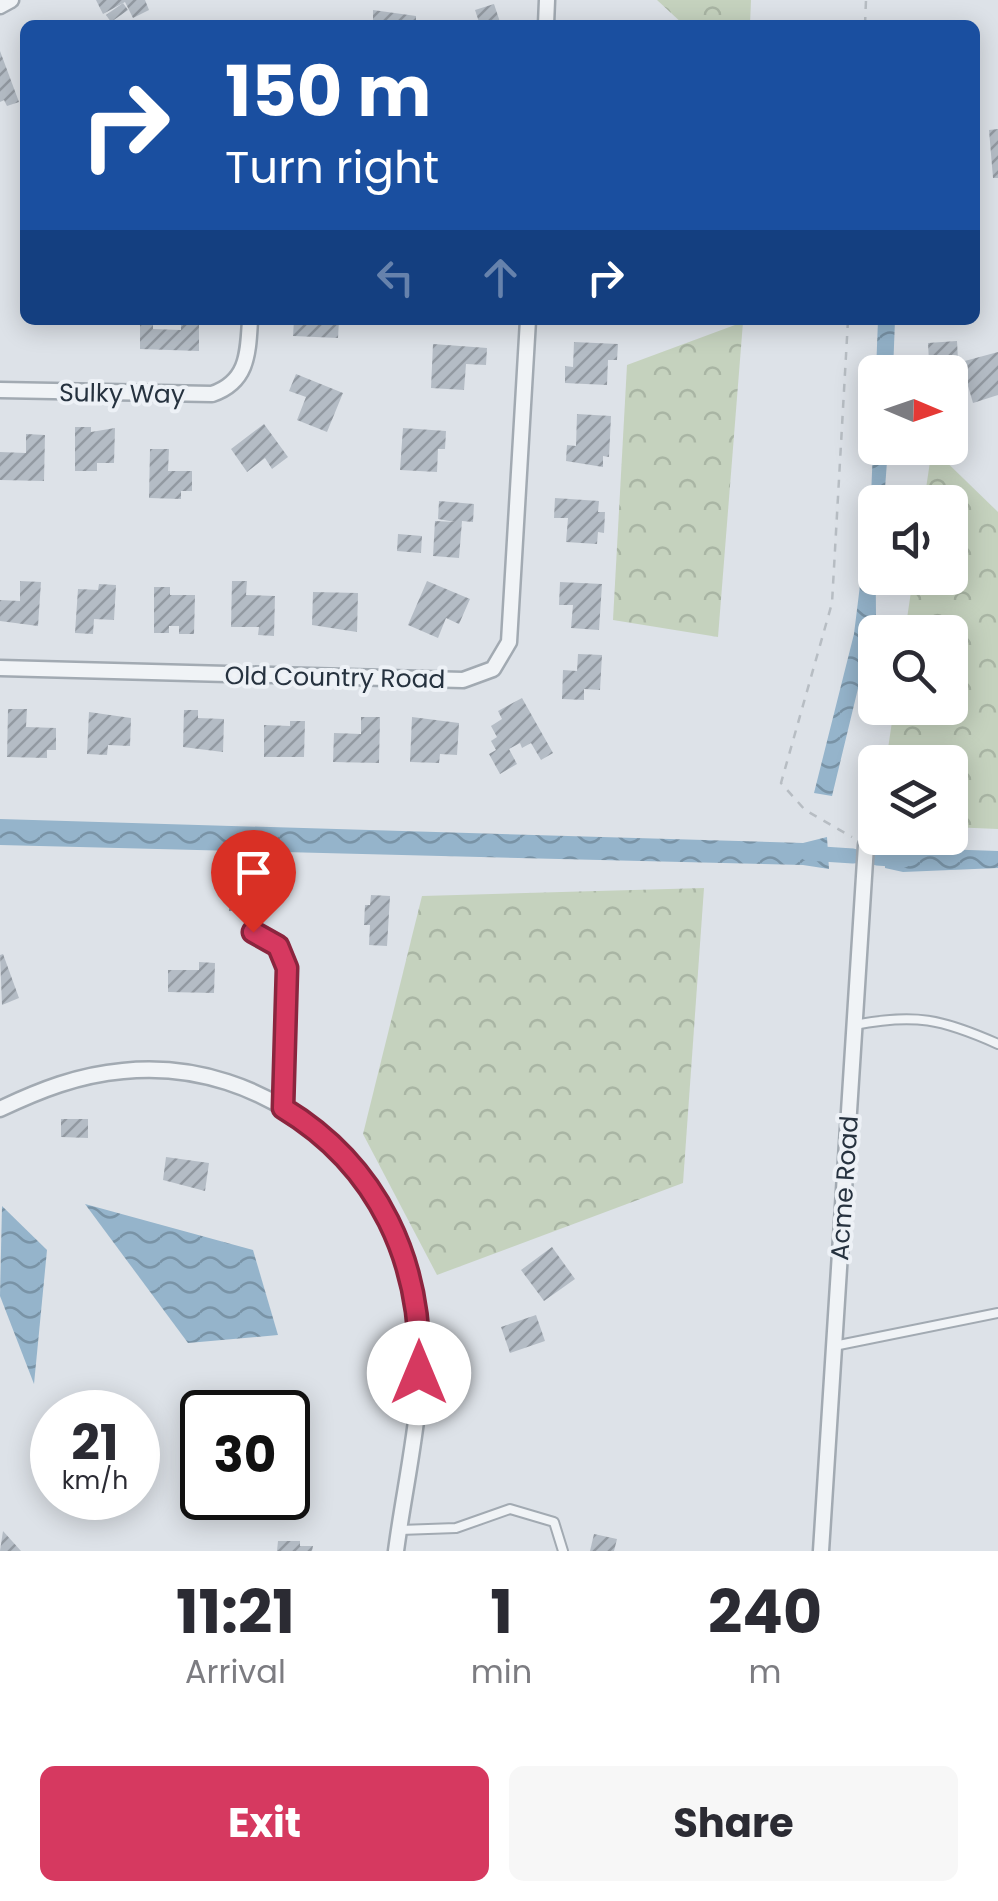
<!DOCTYPE html>
<html lang="en">
<head>
<meta charset="utf-8">
<style>
  :root { --surface:#fff; --page:#f7f7f7; --text:#2b2b33; --muted:#7c7c81; --accent:#d63960 }
  body { margin:0; font-family:Poppins,sans-serif; background:var(--page); color:var(--text); height:100vh; display:flex; flex-direction:column; font-size:38px; white-space:nowrap }
  * { box-sizing:border-box; margin:0 }
  p { font-size:32px; color:var(--muted) }
  .icon { flex:none; width:55px; height:55px; fill:none; stroke:currentColor; stroke-width:2; stroke-linecap:round; stroke-linejoin:round }
  .map { position:relative; height:1551px; overflow:hidden }
  .details { display:flex; flex-direction:column; background:var(--surface); flex:1 }
  .details>* { flex:none }
  .banner { position:absolute; left:20px; top:20px; width:960px; height:305px; border-radius:15px; box-shadow:0 5px 25px #0003; background:#1a4fa0; color:#fff; overflow:hidden }
  .needle { width:65px; rotate:92deg }
  .tools { position:absolute; left:858px; top:355px; display:grid; gap:20px }
  .tools a { display:grid; place-items:center; width:110px; height:110px; border-radius:15px; background:var(--surface); box-shadow:0 5px 25px #0003; font-size:50px }
  .speed { position:absolute; left:30px; top:1390px; display:flex; gap:20px; font-size:50px; font-weight:700; text-align:center }
  .speed>* { display:grid; place-content:center; width:130px; height:130px; border-radius:50%; background:var(--surface); box-shadow:0 5px 25px #0003; line-height:1 }
  .speed small { font-size:25px; font-weight:400 }
  .speed .limit { border:5px solid #111; border-radius:15px; background:#fff; color:#111 }
  .pin { position:absolute; display:grid; place-items:center; width:85px; height:85px; color:#fff; margin:-102px -42px; border-radius:50% 50% 50% 0; rotate:-45deg; box-shadow:0 0 10px #0007 }
  .pin .icon { rotate:45deg }
  .me { position:absolute; width:110px; margin:-55px; rotate:0deg; stroke-linejoin:round; filter:drop-shadow(0 0 8px #0008) }
  .turn { display:flex; align-items:center; gap:35px; height:210px; padding:0 40px; font-size:45px }
  .turn .icon { width:130px; height:130px; stroke-width:2.5 }
  .turn b { display:block; font-size:70px; line-height:85px }
  .lanes { display:flex; align-items:center; height:95px; padding:0 40px; background:#0003; justify-content:center; gap:50px; direction:ltr }
  .lanes .off { opacity:.35 }
  .eta { display:flex; justify-content:space-evenly; align-items:center; height:170px; text-align:center }
  .eta b { font-size:60px; font-weight:700; line-height:70px }
  .button { display:flex; gap:20px; margin-top:auto; padding:20px 40px }
  .button a { flex:1; height:115px; border-radius:15px; background:var(--accent); color:#fff; font-size:40px; font-weight:700; line-height:115px; text-align:center }
  .button a+a { background:var(--page); color:var(--text) }
  .map>svg:first-child { display:block }
  .forest { fill:url(#forest-crowns) }
  .water { fill:url(#water-waves) }
  .lines { fill:none; stroke-linecap:round; stroke-linejoin:round }
  .canal { stroke:#95b4cb; stroke-width:15 }
  .building { fill:url(#building-hatch) }
  .lane-casing { stroke:#a2aab2; stroke-width:12 }
  .street-casing { stroke:#a2aab2; stroke-width:19 }
  .path { stroke:#b7bdc3; stroke-width:2.5; stroke-dasharray:8 8; stroke-linecap:butt }
  .lane { stroke:#f0f3f6; stroke-width:8 }
  .street { stroke:#f0f3f6; stroke-width:14 }
  .route-casing { stroke:#8b253e; stroke-width:25 }
  .route { stroke:#d63960; stroke-width:18 }
  .labels { text-anchor:middle; stroke-width:8; stroke-linejoin:round; paint-order:stroke }
  .street-label { font-size:25px; fill:#26323f; stroke:#edf1f6 }
</style>
</head>
<body>
<div class="map">
<svg width="998" height="1551" viewBox="0 0 998 1551">
  <defs>
    <pattern id="forest-crowns" width="20" height="18" patternUnits="userSpaceOnUse" patternTransform="scale(2.5)"><rect width="20" height="18" fill="#c5d2be"/><path d="M2 6a3 3 0 1 1 6 0M12 15a3 3 0 1 1 6 0" fill="none" stroke="#a9b5a4"/></pattern>
    <pattern id="water-waves" width="16" height="10" patternUnits="userSpaceOnUse" patternTransform="scale(2.5)"><rect width="16" height="10" fill="#95b4cb"/><path d="M0 5q4-4 8 0t8 0" fill="none" stroke="#7993a6"/></pattern>
    <pattern id="building-hatch" width="6" height="6" patternUnits="userSpaceOnUse" patternTransform="scale(2.5)"><rect width="6" height="6" fill="#b4bcc5"/><path d="M-1 1l2-2M0 6l6-6M5 7l2-2" fill="none" stroke="#9299a1"/></pattern>
  </defs>
  <rect width="100%" height="100%" fill="#dde2e8"/>
  <g class="forest">
    <path d="M657,0H751L750,25H684Z"/>
    <path d="M743,322L718,637L613,620L627,365Z"/>
    <path d="M932,448L998,512V829L950,827V762H886L894,708H950V632H905L913,578H950V502H924Z"/>
    <path d="M704,888L683,1183L437,1275L363,1134L422,896Z"/>
  </g>
  <g class="water">
    <path d="M878,320H895L893,372H876Z"/>
    <path d="M875,402V448H888L884,502H875L876,614L832,796L814,793L854,634L871,496Z"/>
    <path d="M0,819L803,843L827,837L829,869L803,865L0,845Z"/>
    <path d="M911,848L998,851V868L903,872L885,868V854Z"/>
    <path d="M85,1204L253,1250L278,1335L188,1343Z"/>
    <path d="M2,1206L47,1250L34,1384L0,1296Z"/>
  </g>
  <g class="lines">
    <g class="canal">
      <path d="M807,853L853,856"/>
      <path d="M877,858L904,860"/>
    </g>
  </g>
  <g class="building">
    <path d="M96,0H145L149,10L133,18L125,2L103,14Z"/>
    <path d="M123,3L128,10L111,22L106,15Z"/>
    <path d="M494,4L501,25H480L475,10Z"/>
    <path d="M373,10L416,16V25H373Z"/>
    <path d="M0,51L19,102L7,106L4,100L0,102Z"/>
    <path d="M998,129V178H993L989,130Z"/>
    <path d="M181,320H199V351L140,349V323H153V329L181,330Z"/>
    <path d="M294,320H339L338,338L293,336Z"/>
    <path d="M957,341L958,360L938,366V361L929,362L928,343Z"/>
    <path d="M574,342L618,344L617,360H608L607,385L565,383V366L573,367Z"/>
    <path d="M433,344L487,348L486,365L466,364L464,390L431,388Z"/>
    <path d="M998,352V395L973,403L961,362Z"/>
    <path d="M296,374L343,393L327,432L297,420L306,397L289,391Z"/>
    <path d="M577,414L611,416L609,457L603,456V467L566,461L567,445L576,446Z"/>
    <path d="M264,424L288,457L272,469L265,458L247,472L231,449Z"/>
    <path d="M75,427H91V432L115,428L114,463H97V471H75Z"/>
    <path d="M403,428L446,431L445,449H438L437,472L400,470Z"/>
    <path d="M26,434L45,435L44,481L0,480V452L26,453Z"/>
    <path d="M150,449H169L168,471H192V491H181V499L149,498Z"/>
    <path d="M555,498L599,501L598,512H605L604,533L598,532L597,544L566,542L568,518H554Z"/>
    <path d="M439,501L474,504L473,522L462,521L459,558L433,556L435,521L455,522L438,519Z"/>
    <path d="M398,534L422,536L421,553L397,551Z"/>
    <path d="M20,581L41,582L38,626L0,621V600L20,601Z"/>
    <path d="M232,581H247L246,595L275,596L274,636L258,635L259,627H231Z"/>
    <path d="M427,581L470,599L459,624L446,618L438,638L408,625Z"/>
    <path d="M560,582L602,584L599,630L571,628L573,605H559Z"/>
    <path d="M99,584L116,585L114,620L94,619L93,634L75,633L78,589L98,590Z"/>
    <path d="M154,587H170V595H195L194,634H179V626H169V633H154Z"/>
    <path d="M313,592L358,593L357,632L312,625Z"/>
    <path d="M578,654L602,655L600,690L584,689V700L562,699L563,670L577,671Z"/>
    <path d="M522,698L553,753L541,760L531,743L522,748L520,743L509,749L517,764L500,774L489,754L496,750L491,741L497,737L491,726L502,719L498,711Z"/>
    <path d="M8,709H27L26,727L56,728V750H47V758L7,757Z"/>
    <path d="M184,710H198V718L224,719L223,752L183,747Z"/>
    <path d="M89,712L131,718L130,746L108,745L107,755L87,754Z"/>
    <path d="M361,717H380L379,763L333,762L334,733L361,734Z"/>
    <path d="M412,717L459,723L457,755L440,754L439,763L410,762Z"/>
    <path d="M290,721H305L304,757H264V725L290,726Z"/>
    <path d="M371,895L390,896L387,946L369,945L370,925H364L365,905H370Z"/>
    <path d="M229,896H250L249,911H229Z"/>
    <path d="M3,954L19,998L2,1005L0,955Z"/>
    <path d="M199,962L215,963L214,993L168,992V970H199Z"/>
    <path d="M61,1119H88V1138L61,1137Z"/>
    <path d="M166,1157L209,1163L205,1191L163,1180Z"/>
    <path d="M552,1247L575,1279L544,1301L521,1270Z"/>
    <path d="M536,1315L545,1341L510,1353L501,1327Z"/>
    <path d="M3,1531L21,1551H0Z"/>
    <path d="M594,1534L617,1539L614,1551H590Z"/>
    <path d="M278,1541H300V1546H313L312,1551H277Z"/>
  </g>
  <g class="lines">
    <defs>
      <g id="lane">
        <path d="M253,932L278,946L287,968L283,1107"/>
        <path d="M854,1025C915,1013 942,1019 998,1044"/>
        <path d="M834,1346L998,1313"/>
        <path d="M400,1530L456,1528L510,1509L554,1522L563,1551"/>
      </g>
      <g id="street">
        <path d="M0,6L11,0"/>
        <path d="M546,25L547,0"/>
        <path d="M0,390L212,394C248,382 248,353 250,320"/>
        <path d="M0,668L463,680L493,669L509,642L528,320"/>
        <path d="M0,1109C40,1090 78,1075 123,1071C267,1056 398,1168 418,1309C429,1387 406,1474 396,1551"/>
        <path d="M821,1551L866,845L875,827"/>
      </g>
    </defs>
    <use href="#lane" class="lane-casing"/>
    <use href="#street" class="street-casing"/>
    <g class="path">
      <path d="M865,25L866,0"/>
      <path d="M848,320L832,603L781,783L805,810L852,837"/>
    </g>
    <use href="#lane" class="lane"/>
    <use href="#street" class="street"/>
  </g>
  <g class="lines">
    <defs>
      <path id="route" d="M253,932L278,946L287,968L283,1108C379,1166 423,1263 419,1373"/>
    </defs>
    <use href="#route" class="route-casing"/>
    <use href="#route" class="route"/>
  </g>
  <g class="labels">
    <g class="street-label">
      <text transform="translate(122 393) rotate(1)" y="9">Sulky Way</text>
      <text transform="translate(335 677) rotate(1)" y="9">Old Country Road</text>
      <text transform="translate(844 1188) rotate(-86)" y="9">Acme Road</text>
    </g>
  </g>
</svg>
<div class="tools">
<a><svg class="needle" viewBox="-14 -14 28 28"><path d="M0-13l5 13h-10z" fill="#e53935"/><path d="M0 13l5-13h-10z" fill="#7c7c81"/></svg></a>
<a><svg class="icon" aria-label="sound" viewBox="0 0 24 24"><path d="M4 9h4l5-4v14l-5-4H4zM17 9q2 3 0 6"/></svg></a>
<a><svg class="icon" aria-label="search" viewBox="0 0 24 24"><circle cx="10" cy="10" r="6"/><path d="M15 15l6 6"/></svg></a>
<a><svg class="icon" aria-label="layers" viewBox="0 0 24 24"><path d="M12 4l9 5-9 5-9-5zM3 14l9 5 9-5"/></svg></a>
</div>
<div class="speed"><div>21<small>km/h</small></div><div class="limit">30</div></div>
<div class="pin" style="left:253px;top:932px;background:#d93025"><svg class="icon" aria-label="arrive" viewBox="0 0 24 24"><path d="M6 21V4h12l-3 4 3 4H6"/></svg></div>
<svg class="me" style="left:419px;top:1373px" viewBox="-20 -20 40 40"><circle r="19" fill="#fff"/><path d="M0-13L10 11 0 6-10 11z" fill="#d63960"/></svg>
<div class="banner">
<div class="turn"><svg class="icon" aria-label="right" viewBox="0 0 24 24"><path d="M7 20v-9h11M14 6l5 5-5 5"/></svg><div><b>150 m</b>Turn right</div></div>
<div class="lanes"><svg class="icon off" aria-label="left" viewBox="0 0 24 24"><path d="M17 20v-9H6M10 6l-5 5 5 5"/></svg><svg class="icon off" aria-label="ahead" viewBox="0 0 24 24"><path d="M12 20V5M6 11l6-6 6 6"/></svg><svg class="icon" aria-label="right" viewBox="0 0 24 24"><path d="M7 20v-9h11M14 6l5 5-5 5"/></svg></div>
</div>
</div>
<section class="details">
<div class="eta">
<div><b>11:21</b><p>Arrival</p></div>
<div><b>1</b><p>min</p></div>
<div><b>240</b><p>m</p></div>
</div>
<div class="button"><a>Exit</a><a>Share</a></div>
</section>
</body>
</html>
